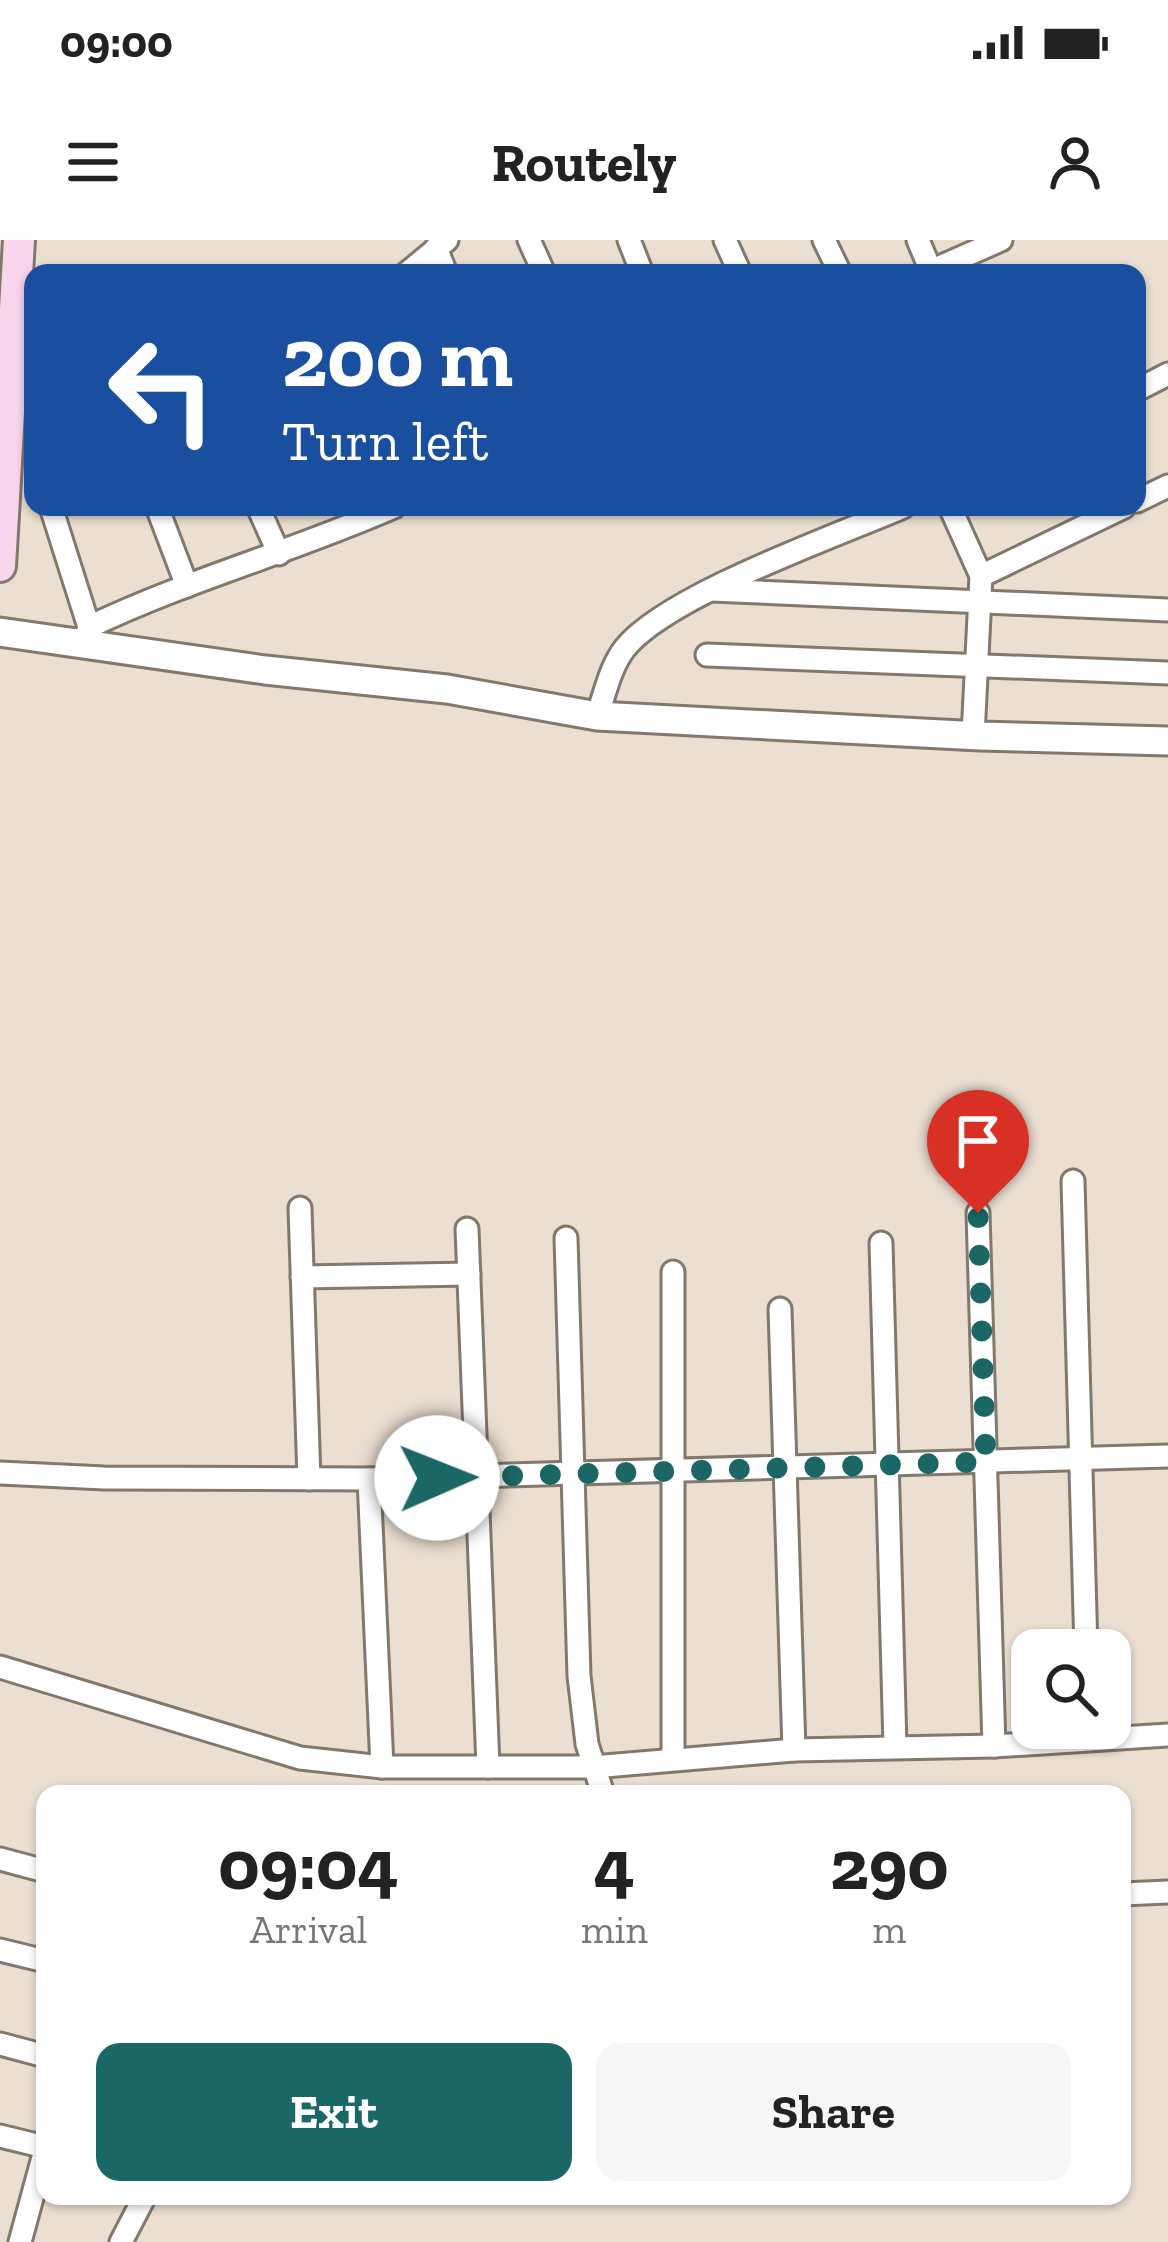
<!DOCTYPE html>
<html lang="en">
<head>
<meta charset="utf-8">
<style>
  :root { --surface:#fff; --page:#f6f6f6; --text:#222; --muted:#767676; --accent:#1a6765 }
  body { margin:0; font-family:"Zilla Slab",serif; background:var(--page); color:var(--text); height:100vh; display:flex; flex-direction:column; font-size:45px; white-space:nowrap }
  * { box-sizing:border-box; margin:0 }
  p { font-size:39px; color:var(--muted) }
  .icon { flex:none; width:66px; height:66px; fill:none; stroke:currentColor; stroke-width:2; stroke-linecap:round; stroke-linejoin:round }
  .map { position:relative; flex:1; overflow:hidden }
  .side { position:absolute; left:36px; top:1545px; width:1095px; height:420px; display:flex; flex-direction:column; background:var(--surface); border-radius:24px; box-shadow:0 3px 9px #0004 }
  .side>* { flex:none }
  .hud { position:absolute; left:24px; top:24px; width:1122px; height:252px; border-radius:24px; box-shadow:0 3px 9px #0004; background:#1a4fa0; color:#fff; overflow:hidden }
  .controls { position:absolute; left:1011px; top:1389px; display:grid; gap:24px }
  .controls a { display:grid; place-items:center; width:120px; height:120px; border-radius:24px; background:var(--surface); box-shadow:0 3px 9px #0004; font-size:60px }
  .pin { position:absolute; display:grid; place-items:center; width:102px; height:102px; color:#fff; margin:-123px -51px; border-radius:50% 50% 50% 0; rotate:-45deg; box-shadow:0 0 12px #0007 }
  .pin .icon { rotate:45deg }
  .me { position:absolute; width:132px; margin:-66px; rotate:89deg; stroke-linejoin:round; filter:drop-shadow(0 0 9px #0008) }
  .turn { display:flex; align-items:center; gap:42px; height:252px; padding:0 60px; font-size:54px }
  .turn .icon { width:156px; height:156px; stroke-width:2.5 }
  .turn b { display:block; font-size:84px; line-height:102px }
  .eta { display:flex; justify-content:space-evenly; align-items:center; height:204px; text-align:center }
  .eta b { font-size:72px; font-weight:700; line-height:84px }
  .button { display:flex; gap:24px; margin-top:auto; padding:24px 60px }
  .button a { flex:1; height:138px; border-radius:24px; background:var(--accent); color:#fff; font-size:48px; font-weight:700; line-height:138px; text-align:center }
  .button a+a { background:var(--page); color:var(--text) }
  .status { display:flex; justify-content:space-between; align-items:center; height:84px; padding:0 60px; background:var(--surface); direction:ltr }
  .status svg { height:33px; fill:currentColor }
  header { display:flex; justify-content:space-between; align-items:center; height:156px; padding:0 60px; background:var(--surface); font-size:54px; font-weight:700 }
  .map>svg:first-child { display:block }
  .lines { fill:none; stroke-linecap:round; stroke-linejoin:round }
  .minor-casing { stroke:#82786b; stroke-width:27 }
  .tertiary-casing { stroke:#82786b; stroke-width:33 }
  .secondary-casing { stroke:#82786b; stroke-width:36 }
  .minor { stroke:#fff; stroke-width:21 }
  .tertiary { stroke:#fff; stroke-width:27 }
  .secondary { stroke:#f9d6ec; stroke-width:30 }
  .route { stroke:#1a6765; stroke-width:21; stroke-dasharray:0 37.8 }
</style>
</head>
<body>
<div class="status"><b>09:00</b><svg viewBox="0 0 49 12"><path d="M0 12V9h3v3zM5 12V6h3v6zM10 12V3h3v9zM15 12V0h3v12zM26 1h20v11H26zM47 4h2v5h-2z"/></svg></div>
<header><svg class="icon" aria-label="menu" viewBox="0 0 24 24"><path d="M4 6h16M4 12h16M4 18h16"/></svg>Routely<svg class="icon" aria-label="person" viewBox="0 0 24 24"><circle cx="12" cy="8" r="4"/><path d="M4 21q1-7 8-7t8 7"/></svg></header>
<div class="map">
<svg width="1168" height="2002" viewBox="0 0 1168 2002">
  <rect width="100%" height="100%" fill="#eadfd1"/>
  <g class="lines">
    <defs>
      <g id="minor">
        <path d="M529,0L544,33"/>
        <path d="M629,0L642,33"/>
        <path d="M725,0L740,33"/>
        <path d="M824,0L840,33"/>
        <path d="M918,0L931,31"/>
        <path d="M436,8L446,33"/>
        <path d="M407,33L447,0"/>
        <path d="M926,33L1001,0"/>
        <path d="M1137,150L1168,134"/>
        <path d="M1137,261L1168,246"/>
        <path d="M51,267L89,387"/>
        <path d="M157,267L187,346"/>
        <path d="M258,267L279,314"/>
        <path d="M950,267L981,336L973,496"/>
        <path d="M981,336L1124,267"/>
        <path d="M711,350L1168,370"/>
        <path d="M84,403L89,387C187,340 294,311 394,267"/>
        <path d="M707,415L1168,433"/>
        <path d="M597,476C605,454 610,427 625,408C668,355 836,296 903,267"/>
        <path d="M1073,941L1086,1410"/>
        <path d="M300,968L309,1239"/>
        <path d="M978,973L994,1506"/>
        <path d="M467,989L488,1527"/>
        <path d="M566,998L579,1436L587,1504L603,1554"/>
        <path d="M881,1003L895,1506"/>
        <path d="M673,1032V1519"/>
        <path d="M302,1037L469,1034"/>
        <path d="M780,1069L794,1510"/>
        <path d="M0,1233L104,1238L369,1239L1168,1216"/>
        <path d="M369,1239L382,1527"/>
        <path d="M0,1427L300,1518L382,1527H593L794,1510L994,1506L1168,1495"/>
        <path d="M0,1619L45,1631"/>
        <path d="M1122,1654L1168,1652"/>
        <path d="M0,1710L45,1721"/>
        <path d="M0,1804L45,1816"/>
        <path d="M0,1896L45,1907"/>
        <path d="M20,2002L45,1910"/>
        <path d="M121,2002L145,1956"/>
      </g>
      <path id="tertiary" d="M0,392L265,430L447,449L597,476L980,496L1168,501"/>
      <path id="secondary" d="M0,326L19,0"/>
    </defs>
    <use href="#minor" class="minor-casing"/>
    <use href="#tertiary" class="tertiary-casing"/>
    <use href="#secondary" class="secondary-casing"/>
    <use href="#minor" class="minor"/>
    <use href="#tertiary" class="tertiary"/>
    <use href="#secondary" class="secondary"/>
  </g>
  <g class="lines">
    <path class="route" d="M437,1238L986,1222L978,973"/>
  </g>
</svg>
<div class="controls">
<a><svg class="icon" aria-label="search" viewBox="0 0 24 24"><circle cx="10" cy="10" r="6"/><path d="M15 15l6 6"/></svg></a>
</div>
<div class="pin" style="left:978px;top:973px;background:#d93025"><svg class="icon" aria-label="arrive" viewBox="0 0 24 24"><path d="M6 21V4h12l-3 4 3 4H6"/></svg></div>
<svg class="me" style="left:437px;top:1238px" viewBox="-20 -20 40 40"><circle r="19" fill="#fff"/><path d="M0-13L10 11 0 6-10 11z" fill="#1a6765"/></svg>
<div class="hud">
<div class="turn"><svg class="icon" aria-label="left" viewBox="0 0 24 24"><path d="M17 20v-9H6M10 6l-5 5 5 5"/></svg><div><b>200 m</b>Turn left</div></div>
</div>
<section class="side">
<div class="eta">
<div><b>09:04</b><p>Arrival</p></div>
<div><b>4</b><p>min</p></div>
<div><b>290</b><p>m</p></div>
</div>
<div class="button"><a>Exit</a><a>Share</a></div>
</section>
</div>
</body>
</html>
